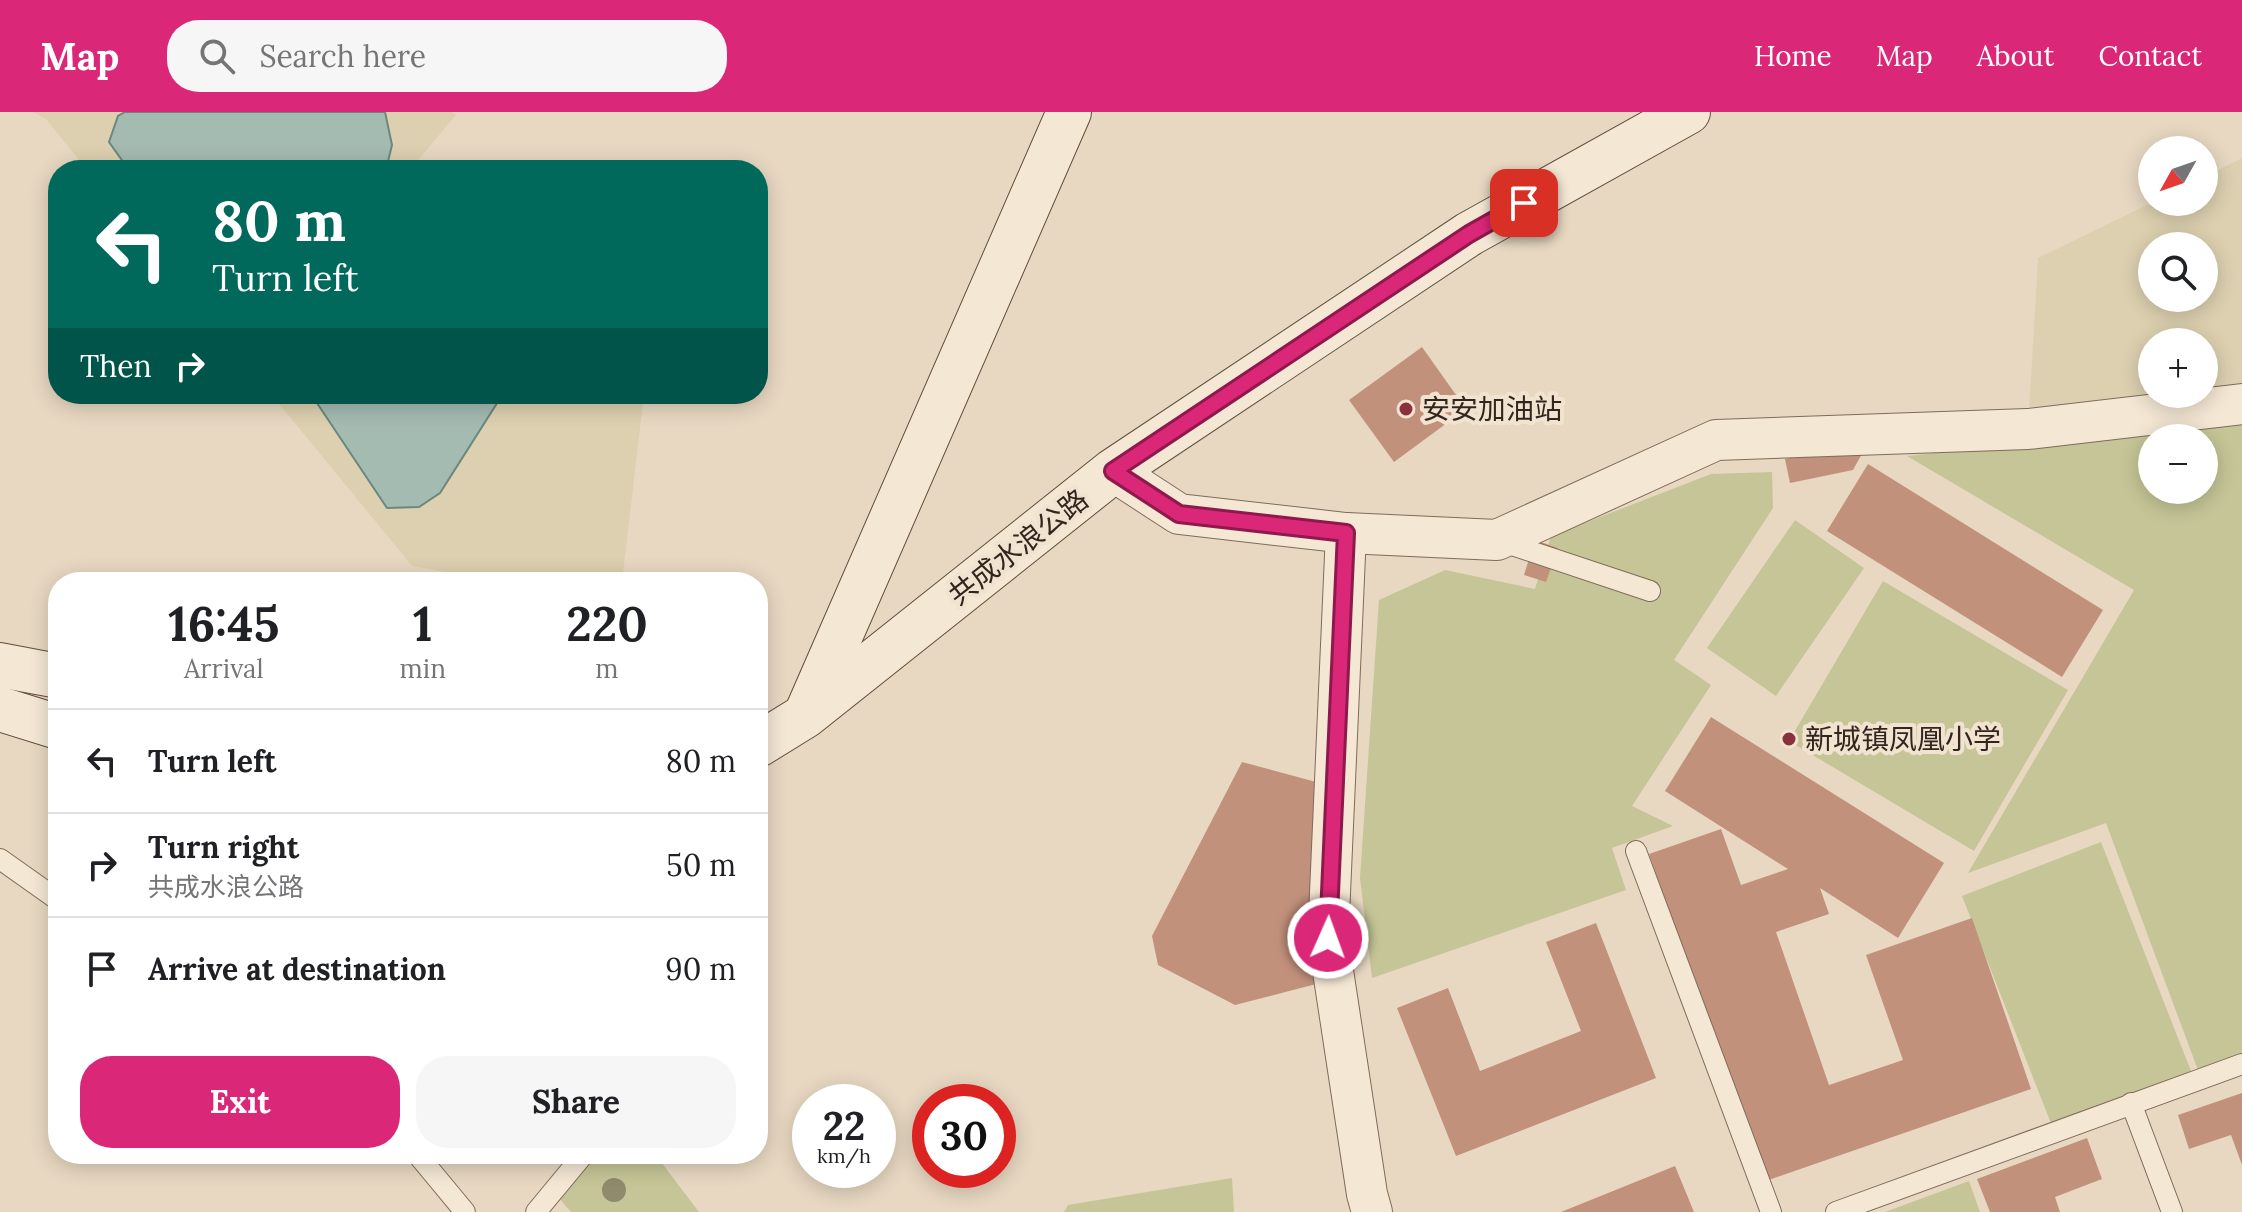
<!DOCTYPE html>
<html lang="en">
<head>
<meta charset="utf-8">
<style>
  :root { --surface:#fff; --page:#f6f6f6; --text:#202124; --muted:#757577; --line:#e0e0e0; --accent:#db2777 }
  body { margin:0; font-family:Lora,"Noto Sans SC",serif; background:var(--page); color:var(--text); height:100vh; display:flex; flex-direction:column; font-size:30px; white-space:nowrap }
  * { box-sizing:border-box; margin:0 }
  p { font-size:26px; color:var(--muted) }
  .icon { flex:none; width:44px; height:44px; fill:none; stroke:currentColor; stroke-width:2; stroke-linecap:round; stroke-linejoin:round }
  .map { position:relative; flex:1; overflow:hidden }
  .details { position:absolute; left:48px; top:460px; width:720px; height:592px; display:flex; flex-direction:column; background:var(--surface); border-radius:32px; box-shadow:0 4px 20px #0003 }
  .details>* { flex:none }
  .guide { position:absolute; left:48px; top:48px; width:720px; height:244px; border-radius:32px; box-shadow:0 4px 20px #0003; background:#00695c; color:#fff; overflow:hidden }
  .needle { width:52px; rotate:230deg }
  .controls { position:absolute; left:2138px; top:24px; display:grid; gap:16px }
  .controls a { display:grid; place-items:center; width:80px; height:80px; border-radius:50%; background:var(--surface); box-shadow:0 4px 20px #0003; font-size:40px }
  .speed { position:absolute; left:792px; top:972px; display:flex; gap:16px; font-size:40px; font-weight:700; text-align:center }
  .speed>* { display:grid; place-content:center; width:104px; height:104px; border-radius:50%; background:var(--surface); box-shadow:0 4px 20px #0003; line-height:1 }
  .speed small { font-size:20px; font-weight:400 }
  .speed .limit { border:12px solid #d22; background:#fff; color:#111 }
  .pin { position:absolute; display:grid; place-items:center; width:68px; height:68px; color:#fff; margin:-34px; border-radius:16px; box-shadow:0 4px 12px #0006 }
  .me { position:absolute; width:88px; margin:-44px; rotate:2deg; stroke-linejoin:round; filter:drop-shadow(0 0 6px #0008) }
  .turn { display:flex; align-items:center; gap:28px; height:168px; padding:0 32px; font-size:36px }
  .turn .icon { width:104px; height:104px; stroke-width:2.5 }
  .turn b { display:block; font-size:56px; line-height:68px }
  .then { display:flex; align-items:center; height:76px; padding:0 32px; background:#0003; gap:16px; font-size:30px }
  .eta { display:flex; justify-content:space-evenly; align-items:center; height:136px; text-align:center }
  .eta b { font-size:48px; font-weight:700; line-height:56px }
  .cta { display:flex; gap:16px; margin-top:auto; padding:16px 32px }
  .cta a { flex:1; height:92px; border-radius:32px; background:var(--accent); color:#fff; font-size:32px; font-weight:700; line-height:92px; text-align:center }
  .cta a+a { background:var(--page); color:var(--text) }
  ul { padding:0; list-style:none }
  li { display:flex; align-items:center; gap:24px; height:104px; padding:0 32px; border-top:2px solid var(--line) }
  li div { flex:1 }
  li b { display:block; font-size:30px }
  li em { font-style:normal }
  header { display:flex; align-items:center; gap:48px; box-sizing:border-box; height:112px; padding:0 40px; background:var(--accent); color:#fff }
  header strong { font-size:38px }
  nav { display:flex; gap:44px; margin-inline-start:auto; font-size:28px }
  .search { width:560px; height:72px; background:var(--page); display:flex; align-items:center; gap:20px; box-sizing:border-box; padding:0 28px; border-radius:32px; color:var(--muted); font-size:30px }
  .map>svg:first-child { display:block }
  .farmland { fill:#ddd0b0; fill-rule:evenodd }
  .green { fill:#c5c597; fill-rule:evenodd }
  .water { fill:#a4bbb2; stroke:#6c887e; stroke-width:2 }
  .building { fill:#c2917c }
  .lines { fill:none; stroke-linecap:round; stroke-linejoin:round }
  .lane-casing { stroke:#806a5b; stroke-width:22 }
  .street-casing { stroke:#806a5b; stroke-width:42 }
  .secondary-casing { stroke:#624c3e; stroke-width:46 }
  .lane { stroke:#f4e7d4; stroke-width:20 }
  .street { stroke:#f4e7d4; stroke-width:40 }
  .secondary { stroke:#f4e7d4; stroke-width:44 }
  .tree { fill:#8f8b6c }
  .route-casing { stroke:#8e194d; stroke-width:20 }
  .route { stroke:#db2777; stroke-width:14 }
  .poi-dot { fill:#88323d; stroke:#f1e3d0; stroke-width:3 }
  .labels { text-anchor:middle; stroke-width:8; stroke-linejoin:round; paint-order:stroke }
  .poi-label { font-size:28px; fill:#31251e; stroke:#f1e3d0; text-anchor:start }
  .street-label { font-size:28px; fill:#31251e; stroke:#f1e3d0 }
</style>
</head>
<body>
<header>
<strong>Map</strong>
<div class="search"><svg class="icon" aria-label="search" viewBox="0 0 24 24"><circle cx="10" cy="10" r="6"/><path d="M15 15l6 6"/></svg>Search here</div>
<nav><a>Home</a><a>Map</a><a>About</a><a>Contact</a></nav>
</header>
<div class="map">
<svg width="2242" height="1100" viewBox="0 0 2242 1100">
  <rect width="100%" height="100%" fill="#e8d8c2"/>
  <g class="farmland">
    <path d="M33,0H452L456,3L410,58H87L46,7Z"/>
    <path d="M2242,46V292L2028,317L2038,146L2153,90H2204V65ZM2152,134H2204V186H2152ZM2152,230H2204V282H2152Z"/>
    <path d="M271,282H644L622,470H500L412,454Z"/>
  </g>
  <g class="green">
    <path d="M2242,308V963L2205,977L2106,711L1968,761L2134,478L1907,344ZM2152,326H2204V378H2152Z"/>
    <path d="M1772,360L1773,396L1674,548L1711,573L1632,694L1673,714L1612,736L1626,778L1372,866L1360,766L1379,488L1445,458L1535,477L1551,424L1711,362Z"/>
    <path d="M1795,408L1864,456L1776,584L1707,536Z"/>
    <path d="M1883,469L2068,578L1974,739L1789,629Z"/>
    <path d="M2101,730L2191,959L2052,1014L1962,784Z"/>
    <path d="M584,1042H655L699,1100H571L553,1079Z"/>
    <path d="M1232,1066L1234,1100H1064L1068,1093Z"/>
    <path d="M1969,1069L1980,1100H1885Z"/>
  </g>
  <g class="water">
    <path d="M125,0H385L392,33L386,58H129L109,30L118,4Z"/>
    <path d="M311,282H497L499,288L440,381L419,395L387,396Z"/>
  </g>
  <g class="building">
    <path d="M1422,235L1466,297L1394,350L1349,288Z"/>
    <path d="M1868,331L1853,358L1790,371L1785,347Z"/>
    <path d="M1868,352L2103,498L2062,565L1827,419Z"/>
    <path d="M1535,428L1558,436L1546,470L1524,463Z"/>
    <path d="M1711,605L1944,751L1898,826L1820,776L1829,802L1776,820L1829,973L1903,948L1866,843L1972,806L2031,977L1763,1070L1649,742L1721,717L1741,773L1788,757L1665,679Z"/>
    <path d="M1242,650L1316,670L1320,871L1235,893L1158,853L1152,824Z"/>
    <path d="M1596,811L1656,966L1456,1044L1397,896L1448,876L1480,959L1581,919L1546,830Z"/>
    <path d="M2242,981V1053L2231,1023L2189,1037L2178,1003Z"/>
    <path d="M2087,1026L2102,1067L2055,1085L2060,1100H1990L1977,1067Z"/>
    <path d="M1675,1054L1694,1100H1561Z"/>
  </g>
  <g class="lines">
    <defs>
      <g id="lane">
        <path d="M1500,429L1650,479"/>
        <path d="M1636,739L1771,1100"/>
        <path d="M0,747L58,788"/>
        <path d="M2131,991L2172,1100"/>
        <path d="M417,1042L465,1100"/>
        <path d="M536,1100L584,1042"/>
        <path d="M1836,1100L2242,952"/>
      </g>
      <g id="street">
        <path d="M1113,359L1179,402L1346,421L1328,826L1367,1082L1372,1100"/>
        <path d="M1346,421L1497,428L1716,328L2028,317L2242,292"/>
      </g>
      <g id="secondary">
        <path d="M0,553L58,564"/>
        <path d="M0,597L58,615"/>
        <path d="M808,598L1069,0"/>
        <path d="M758,633L805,604L1113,359L1469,122L1688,0"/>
      </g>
    </defs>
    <use href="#lane" class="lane-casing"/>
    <use href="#street" class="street-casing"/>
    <use href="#secondary" class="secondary-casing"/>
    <use href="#lane" class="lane"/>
    <use href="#street" class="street"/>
    <use href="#secondary" class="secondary"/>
  </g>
  <circle class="tree" cx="614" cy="1078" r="12"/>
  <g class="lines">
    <defs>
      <path id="route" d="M1328,826L1346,421L1179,402L1113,359L1469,122L1524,91"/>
    </defs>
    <use href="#route" class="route-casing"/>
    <use href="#route" class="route"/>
  </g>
  <g class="poi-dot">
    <circle cx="1406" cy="297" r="8"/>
    <circle cx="1789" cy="627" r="8"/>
  </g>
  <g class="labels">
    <g class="poi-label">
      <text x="1422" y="307">安安加油站</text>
      <text x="1805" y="637">新城镇凤凰小学</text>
    </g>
    <g class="street-label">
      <text transform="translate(1018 435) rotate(-38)" y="10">共成水浪公路</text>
    </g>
  </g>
</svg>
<div class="controls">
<a><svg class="needle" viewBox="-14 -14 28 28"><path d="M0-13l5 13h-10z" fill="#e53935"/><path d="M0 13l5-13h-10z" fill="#757577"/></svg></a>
<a><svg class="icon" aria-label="search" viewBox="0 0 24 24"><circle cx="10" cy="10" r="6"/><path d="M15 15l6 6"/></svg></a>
<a>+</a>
<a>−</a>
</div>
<div class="speed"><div>22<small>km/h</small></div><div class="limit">30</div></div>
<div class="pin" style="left:1524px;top:91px;background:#d93025"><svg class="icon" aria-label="arrive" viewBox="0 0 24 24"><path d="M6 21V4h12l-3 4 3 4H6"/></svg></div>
<svg class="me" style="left:1328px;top:826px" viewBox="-20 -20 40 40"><circle r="17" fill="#db2777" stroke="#fff" stroke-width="3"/><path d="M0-11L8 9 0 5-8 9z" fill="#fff"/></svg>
<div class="guide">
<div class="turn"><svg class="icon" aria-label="left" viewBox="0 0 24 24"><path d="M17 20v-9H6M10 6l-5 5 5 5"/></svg><div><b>80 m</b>Turn left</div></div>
<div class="then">Then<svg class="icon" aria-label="right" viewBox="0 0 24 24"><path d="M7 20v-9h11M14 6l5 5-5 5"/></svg></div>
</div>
<section class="details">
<div class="eta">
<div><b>16:45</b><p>Arrival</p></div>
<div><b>1</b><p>min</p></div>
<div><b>220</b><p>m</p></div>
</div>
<ul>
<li><svg class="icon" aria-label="left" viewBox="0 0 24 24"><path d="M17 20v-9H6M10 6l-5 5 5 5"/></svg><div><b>Turn left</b></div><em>80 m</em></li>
<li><svg class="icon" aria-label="right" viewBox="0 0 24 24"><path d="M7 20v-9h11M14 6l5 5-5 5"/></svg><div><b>Turn right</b><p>共成水浪公路</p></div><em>50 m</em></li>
<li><svg class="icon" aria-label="arrive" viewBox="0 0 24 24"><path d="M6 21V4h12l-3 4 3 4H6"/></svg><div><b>Arrive at destination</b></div><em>90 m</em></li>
</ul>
<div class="cta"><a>Exit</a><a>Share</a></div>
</section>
</div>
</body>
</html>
